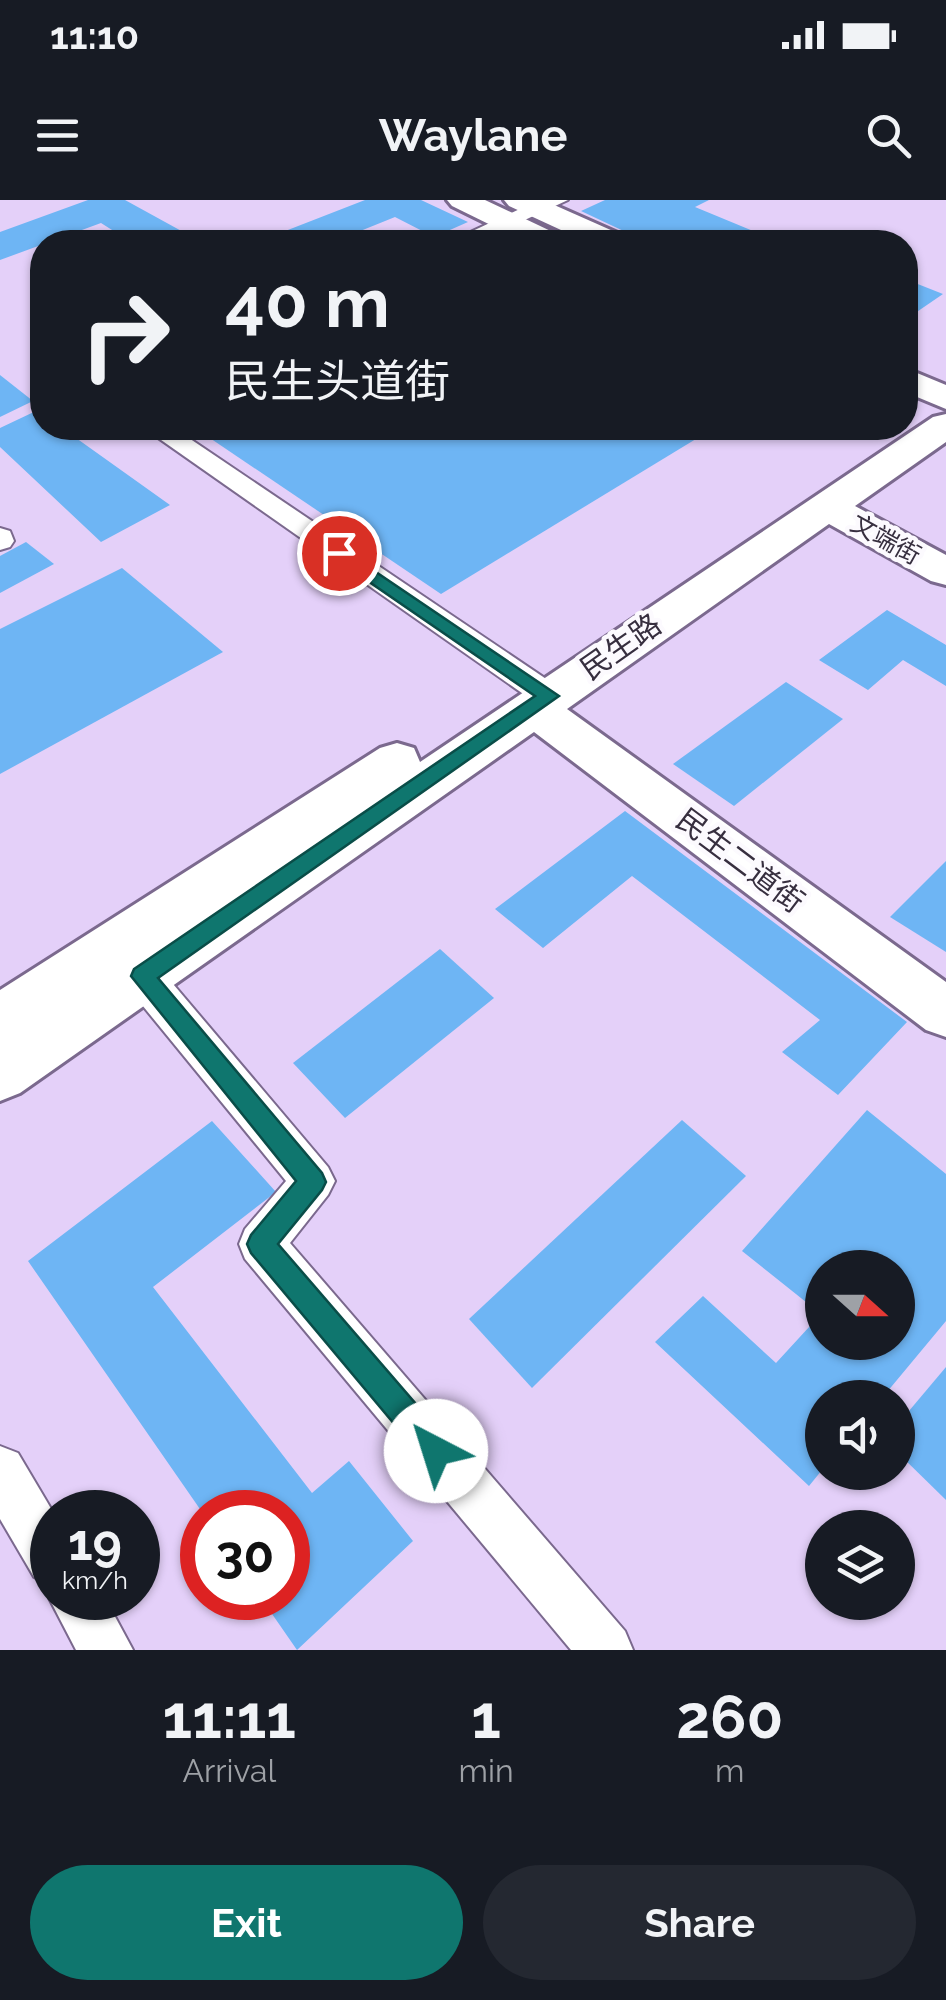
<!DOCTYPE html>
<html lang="en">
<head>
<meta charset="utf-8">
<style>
  :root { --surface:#171b24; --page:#242831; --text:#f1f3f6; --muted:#9ea1a6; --accent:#0f766e }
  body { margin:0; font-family:Raleway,"Noto Sans SC",sans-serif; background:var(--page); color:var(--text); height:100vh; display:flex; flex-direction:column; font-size:38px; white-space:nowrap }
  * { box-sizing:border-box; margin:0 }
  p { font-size:32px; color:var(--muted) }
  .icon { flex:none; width:55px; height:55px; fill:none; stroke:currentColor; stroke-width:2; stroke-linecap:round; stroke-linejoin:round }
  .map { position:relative; height:1450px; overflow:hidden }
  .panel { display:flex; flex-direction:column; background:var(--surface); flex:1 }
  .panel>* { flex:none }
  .guide { position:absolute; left:30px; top:30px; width:888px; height:210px; border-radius:40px; box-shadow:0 2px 8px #0004; background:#171b24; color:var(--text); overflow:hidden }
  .needle { width:65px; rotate:111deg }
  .tools { position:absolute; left:805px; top:1050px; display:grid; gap:20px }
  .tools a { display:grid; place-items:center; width:110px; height:110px; border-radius:50%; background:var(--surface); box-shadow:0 2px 8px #0004; font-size:50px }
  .speed { position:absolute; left:30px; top:1290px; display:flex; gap:20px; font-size:50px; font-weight:700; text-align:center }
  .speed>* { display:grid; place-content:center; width:130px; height:130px; border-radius:50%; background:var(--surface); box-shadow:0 2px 8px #0004; line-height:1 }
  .speed small { font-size:25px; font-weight:400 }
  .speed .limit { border:15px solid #d22; background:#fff; color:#111 }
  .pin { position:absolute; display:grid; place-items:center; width:85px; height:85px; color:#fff; margin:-42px; border:5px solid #fff; border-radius:50%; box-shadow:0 2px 10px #0007 }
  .me { position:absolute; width:110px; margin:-55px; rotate:320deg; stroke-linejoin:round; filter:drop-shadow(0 0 8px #0008) }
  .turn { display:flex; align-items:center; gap:35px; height:210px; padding:0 30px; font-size:45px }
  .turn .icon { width:130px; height:130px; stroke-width:2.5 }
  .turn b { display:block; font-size:70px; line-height:85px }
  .eta { display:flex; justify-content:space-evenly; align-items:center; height:170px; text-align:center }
  .eta b { font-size:60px; font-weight:700; line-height:70px }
  .action { display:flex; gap:20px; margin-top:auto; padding:20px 30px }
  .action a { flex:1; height:115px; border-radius:60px; background:var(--accent); color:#fff; font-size:40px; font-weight:700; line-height:115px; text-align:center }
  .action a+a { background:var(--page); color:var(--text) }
  .status { display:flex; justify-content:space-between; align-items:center; height:70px; padding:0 50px; background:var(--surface); direction:ltr }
  .status svg { height:28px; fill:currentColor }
  header { display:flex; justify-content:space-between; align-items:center; height:130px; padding:0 30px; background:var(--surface); font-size:45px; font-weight:700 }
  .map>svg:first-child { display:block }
  .building { fill:#6eb5f4; fill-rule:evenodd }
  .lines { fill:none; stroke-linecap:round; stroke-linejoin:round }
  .street-casing { stroke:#7b698e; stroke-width:4 }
  .secondary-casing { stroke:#7b698e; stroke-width:6 }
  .street { fill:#fff; fill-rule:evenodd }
  .secondary { fill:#fff; fill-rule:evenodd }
  .route { fill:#0f766e; stroke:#0a4d48; stroke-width:2.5 }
  .labels { text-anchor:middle; stroke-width:9; stroke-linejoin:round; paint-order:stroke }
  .far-street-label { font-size:25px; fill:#372f3f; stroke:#fcfafe }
  .street-label { font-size:30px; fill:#372f3f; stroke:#fcfafe }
</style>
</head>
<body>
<div class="status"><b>11:10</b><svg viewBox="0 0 49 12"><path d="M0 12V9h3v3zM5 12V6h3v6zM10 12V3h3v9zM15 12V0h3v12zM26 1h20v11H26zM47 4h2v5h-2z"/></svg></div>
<header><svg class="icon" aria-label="menu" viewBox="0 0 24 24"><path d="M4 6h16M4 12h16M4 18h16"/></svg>Waylane<svg class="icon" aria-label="search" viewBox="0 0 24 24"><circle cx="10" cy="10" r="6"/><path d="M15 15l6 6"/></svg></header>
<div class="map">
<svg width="946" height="1450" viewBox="0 0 946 1450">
  <rect width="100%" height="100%" fill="#e4d0f9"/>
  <g class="building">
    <path d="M88,0H125L196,39L131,42L101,23L0,60V32Z"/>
    <path d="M365,0H421L468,22L434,37L395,17L333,42H257Z"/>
    <path d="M605,0H709L695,7L780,42H647L581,11Z"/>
    <path d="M905,79L943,94L905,120Z"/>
    <path d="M0,175L33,201L0,217Z"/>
    <path d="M38,210L42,213V228H62L170,305L101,342L0,247V228Z"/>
    <path d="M195,228H714L441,394Z"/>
    <path d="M26,342L54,364L0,393V356Z"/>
    <path d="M122,368L223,452L0,574V429Z"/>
    <path d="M887,410L946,445V486L903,460L868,490L819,460Z"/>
    <path d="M786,482L843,519L734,606L673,564Z"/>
    <path d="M625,611L907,822L838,895L782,852L820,820L632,676L543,748L495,709Z"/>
    <path d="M946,661V752L890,717Z"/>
    <path d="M440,749L494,798L345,918L293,863Z"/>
    <path d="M867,910L946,974V1121L882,1198H822V1270L809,1286L655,1142L703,1096L776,1163L821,1114L742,1051ZM822,1068H898V1142H822Z"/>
    <path d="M682,920L746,976L532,1188L469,1119Z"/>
    <path d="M212,921L276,992L153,1087L312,1293L349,1261L413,1341L297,1450L261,1398H288V1312H202L28,1061Z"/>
    <path d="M946,1167V1300L898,1253V1224Z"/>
  </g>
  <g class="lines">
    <defs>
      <g id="street">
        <path d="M539,0H568L477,42H449Z"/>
        <path d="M144,228H174L561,489L566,497L561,505L550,508L539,505Z"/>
        <path d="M0,328L10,331L14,341L10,347L0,350Z"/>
        <path d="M143,761L157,765L328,967L335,981L328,995L290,1043L625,1431L633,1450H571L245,1059L239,1044L245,1029L286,981L129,789L124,777L129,765Z"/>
        <path d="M0,1246L18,1253L53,1312L52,1385L34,1377L0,1319Z"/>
        <path d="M52,1389V1398H105L133,1450H76L49,1398Z"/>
      </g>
      <g id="secondary">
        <path d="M447,0H485L557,34L561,41L525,42L452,6Z"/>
        <path d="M504,0H543L622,35L626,42H587L509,6Z"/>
        <path d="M905,168L946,185V209L905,192Z"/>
        <path d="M946,214V242L855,306L946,355V385L931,381L829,324L567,509L946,782V837L926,830L534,532L20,893L0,901V790L380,548L397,543L414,548L420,562L933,217Z"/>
      </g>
    </defs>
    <use href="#street" class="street-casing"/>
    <use href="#secondary" class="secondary-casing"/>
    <use href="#street" class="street"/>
    <use href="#secondary" class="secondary"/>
  </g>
  <path class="route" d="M339,347L559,496L158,778L322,973L326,982L322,990L278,1044L447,1240L451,1251L447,1262L436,1266L426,1262L251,1053L247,1044L251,1035L296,981L131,776L134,769L535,496L333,357V349Z"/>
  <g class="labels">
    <g class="far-street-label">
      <text transform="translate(886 339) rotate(29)" y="9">文端街</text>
    </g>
    <g class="street-label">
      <text transform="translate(621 447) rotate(-35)" y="10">民生路</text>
      <text transform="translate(740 661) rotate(37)" y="10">民生二道街</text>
    </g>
  </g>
</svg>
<div class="tools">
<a><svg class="needle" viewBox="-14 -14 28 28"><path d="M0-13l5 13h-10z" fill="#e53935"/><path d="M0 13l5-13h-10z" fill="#9ea1a6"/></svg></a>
<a><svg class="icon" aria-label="sound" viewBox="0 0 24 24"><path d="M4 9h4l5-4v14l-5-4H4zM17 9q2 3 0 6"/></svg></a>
<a><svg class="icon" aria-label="layers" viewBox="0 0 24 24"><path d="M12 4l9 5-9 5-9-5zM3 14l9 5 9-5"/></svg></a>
</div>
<div class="speed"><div>19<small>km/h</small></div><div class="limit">30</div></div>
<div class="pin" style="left:339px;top:353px;background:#d93025"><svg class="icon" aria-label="arrive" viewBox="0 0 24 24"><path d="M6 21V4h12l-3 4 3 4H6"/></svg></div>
<svg class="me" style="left:436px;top:1251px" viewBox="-20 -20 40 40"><circle r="19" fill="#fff"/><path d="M0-13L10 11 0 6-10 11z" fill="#0f766e"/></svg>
<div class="guide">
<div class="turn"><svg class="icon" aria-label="right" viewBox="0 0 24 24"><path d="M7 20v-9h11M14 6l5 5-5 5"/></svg><div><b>40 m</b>民生头道街</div></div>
</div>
</div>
<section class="panel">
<div class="eta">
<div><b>11:11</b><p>Arrival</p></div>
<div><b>1</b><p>min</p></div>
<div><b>260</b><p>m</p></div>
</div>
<div class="action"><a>Exit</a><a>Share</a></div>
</section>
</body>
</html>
